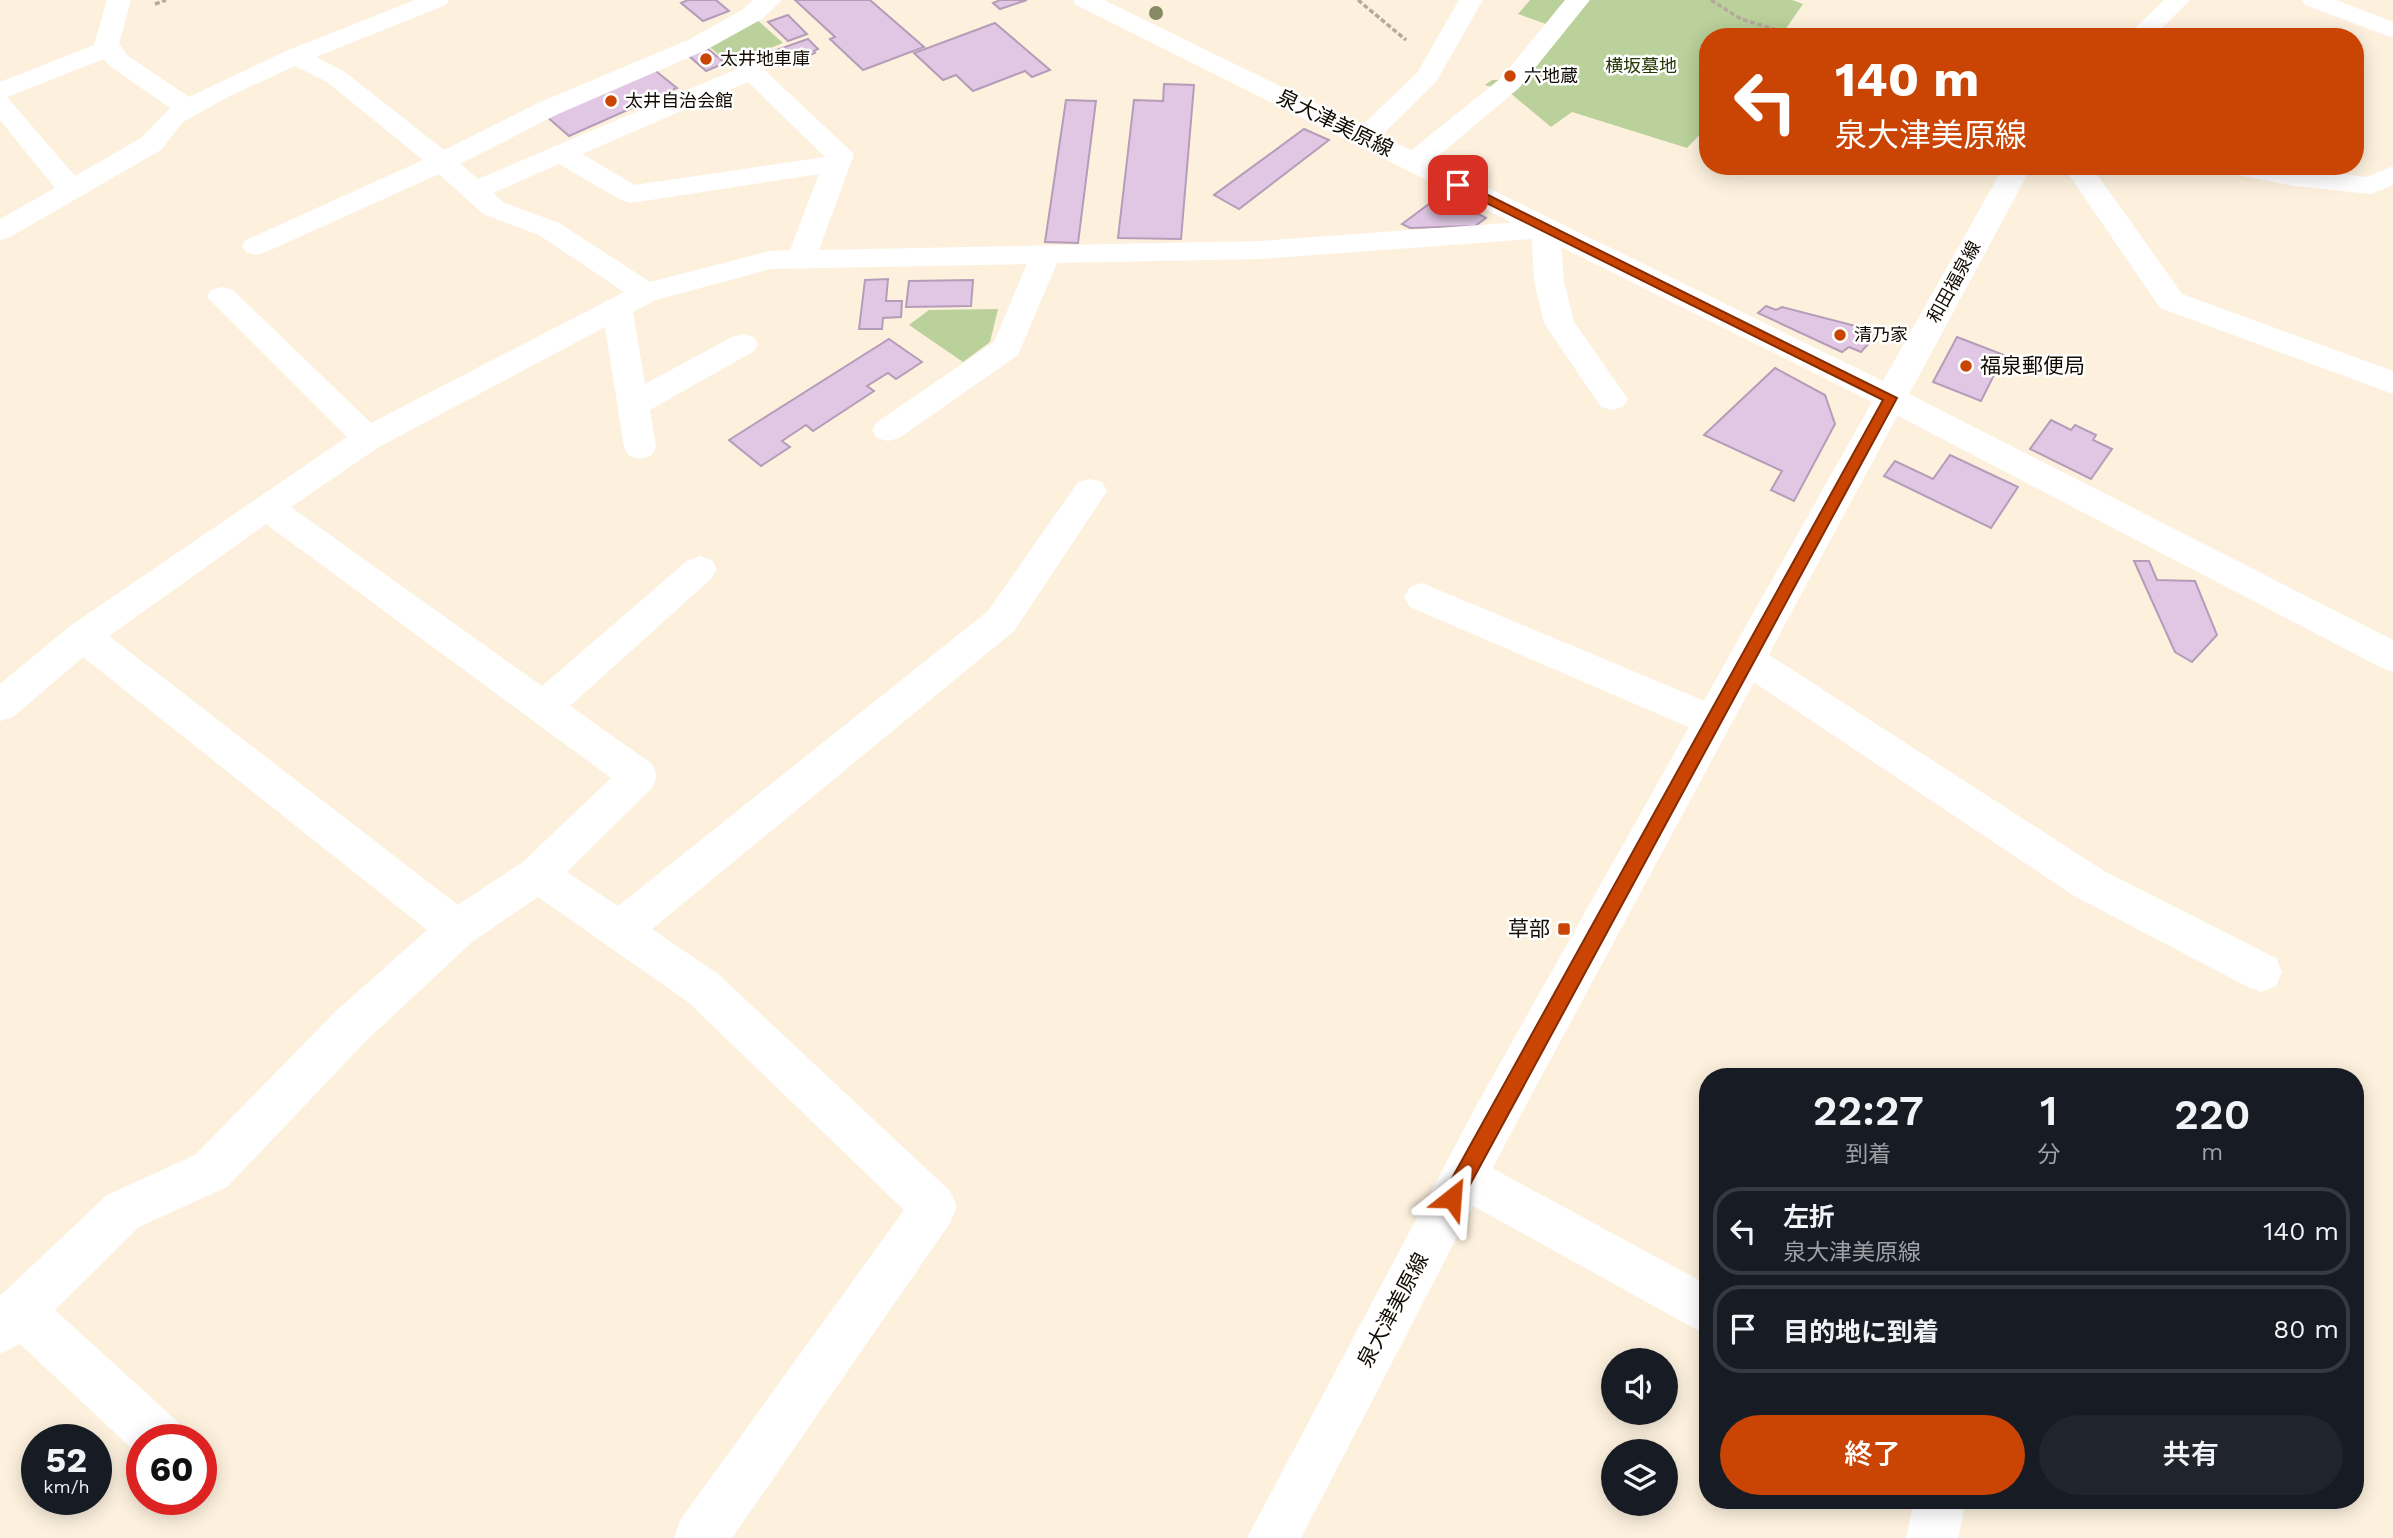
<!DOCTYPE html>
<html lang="ja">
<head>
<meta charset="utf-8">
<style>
  :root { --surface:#171b24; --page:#20242c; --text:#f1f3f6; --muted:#9ea1a6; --line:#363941; --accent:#ca4404 }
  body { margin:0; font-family:"Work Sans","Noto Sans JP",sans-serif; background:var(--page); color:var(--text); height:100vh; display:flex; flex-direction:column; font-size:26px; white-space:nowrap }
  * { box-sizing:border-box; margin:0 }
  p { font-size:23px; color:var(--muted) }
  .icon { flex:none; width:38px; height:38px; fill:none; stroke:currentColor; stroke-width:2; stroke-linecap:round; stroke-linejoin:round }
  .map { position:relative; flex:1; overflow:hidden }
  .details { position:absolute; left:1699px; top:1068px; width:665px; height:441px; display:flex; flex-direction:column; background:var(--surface); border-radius:28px; box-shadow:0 4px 18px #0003 }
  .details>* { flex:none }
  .guide { position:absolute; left:1699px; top:28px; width:665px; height:147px; border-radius:28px; box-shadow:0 4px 18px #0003; background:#ca4404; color:#fff; overflow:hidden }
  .fabs { position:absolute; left:1601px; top:1348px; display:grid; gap:14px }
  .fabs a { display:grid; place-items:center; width:77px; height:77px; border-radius:50%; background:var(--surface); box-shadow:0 4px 18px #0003; font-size:35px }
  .speed { position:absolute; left:21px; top:1424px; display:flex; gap:14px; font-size:35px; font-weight:700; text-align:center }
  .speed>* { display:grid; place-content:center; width:91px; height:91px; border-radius:50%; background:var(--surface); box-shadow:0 4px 18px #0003; line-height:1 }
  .speed small { font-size:18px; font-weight:400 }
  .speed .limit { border:10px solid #d22; background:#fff; color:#111 }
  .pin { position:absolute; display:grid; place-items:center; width:60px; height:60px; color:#fff; margin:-30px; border-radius:14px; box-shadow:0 4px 10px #0006 }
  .me { position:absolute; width:77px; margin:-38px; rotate:28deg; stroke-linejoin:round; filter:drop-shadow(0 0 5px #0008) }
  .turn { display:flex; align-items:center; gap:24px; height:147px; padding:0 21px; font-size:32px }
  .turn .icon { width:91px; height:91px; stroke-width:2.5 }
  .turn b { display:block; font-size:49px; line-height:60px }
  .eta { display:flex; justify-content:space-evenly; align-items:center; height:119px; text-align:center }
  .eta b { font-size:42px; font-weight:600; line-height:49px }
  .action { display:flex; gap:14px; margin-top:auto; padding:14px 21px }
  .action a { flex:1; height:80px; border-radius:42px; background:var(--accent); color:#fff; font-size:28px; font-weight:600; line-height:80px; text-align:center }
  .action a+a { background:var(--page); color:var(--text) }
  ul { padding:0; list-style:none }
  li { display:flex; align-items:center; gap:21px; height:88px; margin:0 14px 10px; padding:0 7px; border:4px solid var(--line); border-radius:28px }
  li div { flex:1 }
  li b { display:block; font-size:26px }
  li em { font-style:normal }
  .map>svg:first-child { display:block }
  .green { fill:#bad19b }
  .building { fill:#e1c7e4; stroke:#b59cb8; stroke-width:2 }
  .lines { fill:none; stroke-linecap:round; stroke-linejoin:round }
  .path { stroke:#b5ab9b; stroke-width:3.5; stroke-dasharray:5 2.5; stroke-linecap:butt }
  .minor { fill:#fff; fill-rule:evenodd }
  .major { fill:#fff; fill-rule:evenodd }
  .tree { fill:#878b64 }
  .route { fill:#ca4404; stroke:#832c03; stroke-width:2 }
  .poi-dot { fill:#ca4404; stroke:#fff; stroke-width:2.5 }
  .labels { text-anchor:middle; stroke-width:5; stroke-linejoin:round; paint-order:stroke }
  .far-poi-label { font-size:18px; fill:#110b02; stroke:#fff; text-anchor:start }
  .far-park-label { font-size:18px; fill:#263700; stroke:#fff }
  .far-street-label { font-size:18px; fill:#110b02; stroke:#fff }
  .street-label { font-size:21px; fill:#110b02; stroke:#fff }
  .poi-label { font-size:21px; fill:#110b02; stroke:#fff; text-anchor:start }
</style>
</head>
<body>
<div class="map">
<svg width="2393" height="1538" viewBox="0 0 2393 1538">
  <rect width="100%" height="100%" fill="#fdf1de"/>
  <g class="green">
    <path d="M1530,0H1792L1803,4L1780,37H1708V126L1687,148L1572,112L1551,127L1509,92L1485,85L1492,80H1505L1549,25L1518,14Z"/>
    <path d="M754,17L783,43L730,64L706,44Z"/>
    <path d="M998,309L990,342L963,362L909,325L929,310Z"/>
  </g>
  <g class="building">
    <path d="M688,0H716L729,11L703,21L681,3Z"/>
    <path d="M795,0H870L924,47L863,70L830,39L835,37Z"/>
    <path d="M1000,0H1027L1000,9L993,3Z"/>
    <path d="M788,15L807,34L788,41L768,22Z"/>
    <path d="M995,23L1050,70L1032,77L1025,71L973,91L956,75L943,80L914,53Z"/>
    <path d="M808,39L818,49L814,51L815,53L779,66L768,53Z"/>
    <path d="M707,48L725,63L706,71L688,55Z"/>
    <path d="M652,68L677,88L569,136L545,115Z"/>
    <path d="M1164,84L1194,85L1181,239L1118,238L1134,100L1163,101Z"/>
    <path d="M1066,100L1096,101L1078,243L1045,242Z"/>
    <path d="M1304,129L1329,140L1239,209L1214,195Z"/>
    <path d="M1441,195L1486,218L1475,226L1410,228L1402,224Z"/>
    <path d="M888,279L886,301H902L901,317L883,318L882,329H859L865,280Z"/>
    <path d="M973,280L971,306L906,307L909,281Z"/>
    <path d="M1766,306L1776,310L1782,307L1879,332L1861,352L1849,347L1842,352L1758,313Z"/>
    <path d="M1957,337L2004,355L1981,401L1933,382Z"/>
    <path d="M889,339L922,362L896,379L888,373L867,386L874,391L813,431L806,425L782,441L790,447L761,466L729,440Z"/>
    <path d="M1775,368L1825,395L1835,424L1794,501L1771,490L1782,471L1704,435Z"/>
    <path d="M2051,420L2071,430L2075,425L2096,435L2093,440L2112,449L2091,479L2030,449Z"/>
    <path d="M1950,455L2018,487L1991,528L1884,476L1895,461L1933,479Z"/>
    <path d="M2134,561H2149L2157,580L2195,581L2217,635L2192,662L2175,652Z"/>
  </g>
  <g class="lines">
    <g class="path">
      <path d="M1358,0L1406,40"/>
      <path d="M1711,0L1741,19L1800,37"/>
      <path d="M155,4L166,0"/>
    </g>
    <g class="minor">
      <path d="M107,0H131L119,44L128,56L189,97L286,51L415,0H449L446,5L316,57L345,72L444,150L538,103L688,40L742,10L753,0H782L762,19L706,50L556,115L460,164L478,179L751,63L760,66L854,154L819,250L1261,241L1546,220L1556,223L1560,229L1564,281L1574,322L1628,399L1623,407L1612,410L1601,407L1544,323L1534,281L1532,239L1261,259L1057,263L1018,355L899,438L888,441L877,438L872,430L877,422L994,342L1027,264L770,269L656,300L633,312L645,384L732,337L743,334L754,337L758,344L754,351L650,410L656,447L652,455L640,459L628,455L624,447L605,327L379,447L291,507L542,686L688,560L700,556L712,560L717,569L712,578L570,706L652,764L657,776L652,788L567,872L618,906L988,611L1078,482L1090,479L1102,482L1107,491L1014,631L652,929L718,974L950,1191L957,1207L950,1223L732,1538H674L681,1519L904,1210L688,1002L538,897L472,942L366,1041L227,1187L139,1227L55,1310L178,1422L185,1440H142V1458L20,1344L0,1354V1296L107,1195L195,1155L336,1011L427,930L83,657L13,717L0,721V684L70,626L347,437L207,297L211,290L222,287L233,290L371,423L624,292L539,235L483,214L439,174L266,252L256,255L246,252L242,246L246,240L423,160L327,82L295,66L228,97L183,122L161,150L10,237L0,240V219L55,188L0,120V82L94,45ZM104,59L110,66L170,108L141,138L75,176L7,97ZM748,82L825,157L635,185L582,154ZM559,164L621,200L631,203L819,174L790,250L770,251L650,282L559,223L503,202L493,193ZM266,524L611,778L524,861L458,905L109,636Z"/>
      <path d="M1459,0H1483L1436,82L1374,143L1365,145L1356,143L1352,137L1356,131L1417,73Z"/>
      <path d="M1565,0H1590L1519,88L1424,168L1414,170L1404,168L1400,162L1404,156L1501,78Z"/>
      <path d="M2302,0H2336L2393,22V38L2305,5Z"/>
      <path d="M2063,166H2091L2182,294L2393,371V394L2160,308Z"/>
      <path d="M2217,166H2276L2367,177L2393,166V185L2371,194L2294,186L2221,172Z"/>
      <path d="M1890,387L1901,390L2393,640V672L2380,667L1879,406L1874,398L1879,390Z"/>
      <path d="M1422,583L1726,710L1732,721L1726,732L1713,737L1700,732L1410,607L1404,597L1410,587Z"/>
      <path d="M1747,644L1760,649L2104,871L2276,958L2282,972L2276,986L2261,992L2246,986L2076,897L1734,669L1729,659L1734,649Z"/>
      <path d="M1464,1153L1708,1285V1336L1448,1192L1441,1176L1448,1160Z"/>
      <path d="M1914,1500H1966L1958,1538H1906Z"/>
    </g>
    <g class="major">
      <path d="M1073,0H1104L1883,381L2004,166H2032L1512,1131L1301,1538H1247L1480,1099L1872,402L1076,5Z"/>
      <path d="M2164,0H2190L2153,37H2126Z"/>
    </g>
  </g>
  <circle class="tree" cx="1156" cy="13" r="7"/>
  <path class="route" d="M1454,182H1462L1897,398L1459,1205L1452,1207L1445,1205L1443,1198L1445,1191L1883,400L1454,187Z"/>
  <g class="poi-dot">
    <circle cx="706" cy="59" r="7"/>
    <circle cx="1510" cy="76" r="7"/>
    <circle cx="611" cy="101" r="7"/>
    <circle cx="1840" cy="335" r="7"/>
    <circle cx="1966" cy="366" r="7"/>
    <rect x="1557" y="922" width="14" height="14" rx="3.5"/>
  </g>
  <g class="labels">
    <g class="far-poi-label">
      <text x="720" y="65">太井地車庫</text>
      <text x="1524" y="82">六地蔵</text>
      <text x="625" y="107">太井自治会館</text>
      <text x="1854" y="341">清乃家</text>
    </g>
    <g class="far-park-label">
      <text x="1641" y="72">横坂墓地</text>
    </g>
    <g class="far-street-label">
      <text transform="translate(1954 282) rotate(-61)" y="6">和田福泉線</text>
    </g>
    <g class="street-label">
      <text transform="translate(1335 123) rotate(26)" y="7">泉大津美原線</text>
      <text transform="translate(1393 1310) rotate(-62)" y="7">泉大津美原線</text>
    </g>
    <g class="poi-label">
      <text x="1980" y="373">福泉郵便局</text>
      <text x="1550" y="936" text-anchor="end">草部</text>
    </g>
  </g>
</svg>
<div class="fabs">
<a><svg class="icon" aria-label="sound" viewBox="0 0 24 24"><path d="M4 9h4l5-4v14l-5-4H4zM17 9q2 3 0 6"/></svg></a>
<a><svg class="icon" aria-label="layers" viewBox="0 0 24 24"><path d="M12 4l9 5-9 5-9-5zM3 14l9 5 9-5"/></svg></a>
</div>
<div class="speed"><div>52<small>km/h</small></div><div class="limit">60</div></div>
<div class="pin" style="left:1458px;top:185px;background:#d93025"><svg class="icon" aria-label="arrive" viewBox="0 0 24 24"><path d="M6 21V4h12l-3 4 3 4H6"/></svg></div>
<svg class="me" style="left:1452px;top:1198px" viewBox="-20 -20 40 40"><path d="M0-17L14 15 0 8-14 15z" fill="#ca4404" stroke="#fff" stroke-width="4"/></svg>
<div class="guide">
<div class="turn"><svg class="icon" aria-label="left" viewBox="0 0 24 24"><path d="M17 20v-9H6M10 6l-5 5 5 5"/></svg><div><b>140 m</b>泉大津美原線</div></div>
</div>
<section class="details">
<div class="eta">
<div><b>22:27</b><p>到着</p></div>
<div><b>1</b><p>分</p></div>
<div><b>220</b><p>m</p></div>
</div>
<ul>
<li><svg class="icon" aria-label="left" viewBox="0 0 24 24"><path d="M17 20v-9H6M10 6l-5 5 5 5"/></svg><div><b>左折</b><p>泉大津美原線</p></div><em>140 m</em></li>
<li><svg class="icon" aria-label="arrive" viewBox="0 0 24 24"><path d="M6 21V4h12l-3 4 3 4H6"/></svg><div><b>目的地に到着</b></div><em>80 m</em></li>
</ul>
<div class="action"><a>終了</a><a>共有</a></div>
</section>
</div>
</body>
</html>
